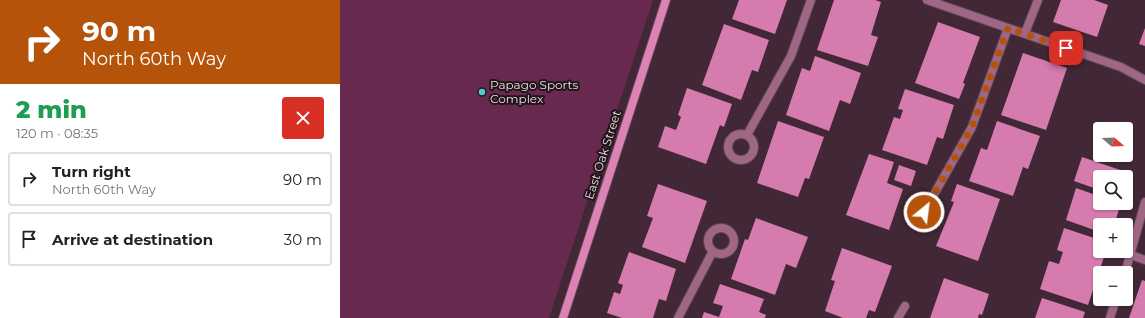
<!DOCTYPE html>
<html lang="en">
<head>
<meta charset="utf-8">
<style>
  :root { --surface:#fff; --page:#f2f2f2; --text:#222; --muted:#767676; --line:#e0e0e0 }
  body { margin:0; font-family:Montserrat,sans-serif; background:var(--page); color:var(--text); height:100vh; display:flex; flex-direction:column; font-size:15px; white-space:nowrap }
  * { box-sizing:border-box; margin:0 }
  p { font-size:13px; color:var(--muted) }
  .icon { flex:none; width:22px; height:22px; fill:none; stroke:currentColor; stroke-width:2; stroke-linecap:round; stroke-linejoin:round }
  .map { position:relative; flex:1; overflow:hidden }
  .sheet { display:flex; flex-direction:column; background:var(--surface); width:340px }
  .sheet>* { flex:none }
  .hud { background:#b45309; color:#fff; overflow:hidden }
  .needle { width:26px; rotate:109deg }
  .buttons { position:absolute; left:753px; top:122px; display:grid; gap:8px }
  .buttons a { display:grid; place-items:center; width:40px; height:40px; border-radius:4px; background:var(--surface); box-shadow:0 1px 3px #0004; font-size:20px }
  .pin { position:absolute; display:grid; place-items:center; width:34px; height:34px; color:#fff; margin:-17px; border-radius:8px; box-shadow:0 2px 6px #0006 }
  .me { position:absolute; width:44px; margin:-22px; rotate:29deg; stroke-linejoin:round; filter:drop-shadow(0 0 3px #0008) }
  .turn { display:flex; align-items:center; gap:14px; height:84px; padding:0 16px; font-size:18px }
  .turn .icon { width:52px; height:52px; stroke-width:2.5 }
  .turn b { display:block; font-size:28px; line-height:34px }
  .round { display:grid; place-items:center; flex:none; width:42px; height:42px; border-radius:4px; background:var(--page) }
  .head { display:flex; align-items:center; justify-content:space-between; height:68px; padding:0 16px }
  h1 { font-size:24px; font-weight:800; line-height:30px; color:#1e9e55 }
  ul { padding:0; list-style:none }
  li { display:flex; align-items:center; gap:12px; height:54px; margin:0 8px 6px; padding:0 8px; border:2px solid var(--line); border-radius:4px }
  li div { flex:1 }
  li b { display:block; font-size:15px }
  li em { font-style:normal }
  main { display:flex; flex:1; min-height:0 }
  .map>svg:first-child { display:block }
  .green { fill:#67294d }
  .building { fill:#d67bae }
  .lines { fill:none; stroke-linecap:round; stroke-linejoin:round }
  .street-casing { stroke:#5d4552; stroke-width:10 }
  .secondary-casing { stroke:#5d4552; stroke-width:10 }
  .street { stroke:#9f6685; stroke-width:8 }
  .secondary { stroke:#dd82b4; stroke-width:8 }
  .route { stroke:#b45309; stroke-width:7; stroke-dasharray:0 12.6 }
  .poi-dot { fill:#52cdce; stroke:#21151b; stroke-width:1.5 }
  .labels { text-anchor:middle; stroke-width:4; stroke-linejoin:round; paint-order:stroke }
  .poi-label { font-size:12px; fill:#eddce4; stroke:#21151b; text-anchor:start }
  .street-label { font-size:12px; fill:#eddce4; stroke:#21151b }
</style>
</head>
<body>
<main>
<section class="sheet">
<div class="hud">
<div class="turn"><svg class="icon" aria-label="right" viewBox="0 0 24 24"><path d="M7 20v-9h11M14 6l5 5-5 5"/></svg><div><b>90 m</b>North 60th Way</div></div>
</div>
<div class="head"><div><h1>2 min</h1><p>120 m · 08:35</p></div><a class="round" style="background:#d93025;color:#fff"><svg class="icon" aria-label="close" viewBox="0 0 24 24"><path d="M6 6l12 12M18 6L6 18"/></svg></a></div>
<ul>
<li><svg class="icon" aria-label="right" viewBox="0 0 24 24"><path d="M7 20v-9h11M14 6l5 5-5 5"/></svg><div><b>Turn right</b><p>North 60th Way</p></div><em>90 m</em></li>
<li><svg class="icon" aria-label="arrive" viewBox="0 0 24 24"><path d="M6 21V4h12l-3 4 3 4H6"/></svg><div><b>Arrive at destination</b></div><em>30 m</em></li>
</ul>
</section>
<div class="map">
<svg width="805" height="318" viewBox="0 0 805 318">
  <rect width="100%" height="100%" fill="#422836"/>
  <path class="green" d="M0,0H313L209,318H0Z"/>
  <g class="building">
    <path d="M399,0H447L435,34L392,19Z"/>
    <path d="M494,0H535L541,2L531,35L538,37L528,66L477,50Z"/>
    <path d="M721,0H754L768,5L757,37L713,22Z"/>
    <path d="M598,22L640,37L623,83L625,84L619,99L575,83Z"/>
    <path d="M384,24L429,40L418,72L412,70L401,100L362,85Z"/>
    <path d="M805,28V46L799,44Z"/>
    <path d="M683,53L727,68L706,130L661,115Z"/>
    <path d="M475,56L521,73L510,104L500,100L489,131L446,115L462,68L470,71Z"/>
    <path d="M347,88L392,104L384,127L380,125L366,164L318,147L325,126L336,130L341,117L338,115Z"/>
    <path d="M565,89L614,105L603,139L597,137L587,165L542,150L554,117L560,119L563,110L558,109Z"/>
    <path d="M438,121L484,137L469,179L465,178L458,197L417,183Z"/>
    <path d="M657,121L700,136L688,169L683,167L673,196L629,181L641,148L647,150Z"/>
    <path d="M529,154L554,162L547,183L563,189L549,230L506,215Z"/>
    <path d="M742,157L789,173L786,182V177H760V203H781L775,222H773L772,225H760V232L726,220L736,188L753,194L754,188L734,181Z"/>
    <path d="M559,165L576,171L571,186L554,180Z"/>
    <path d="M318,184L367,201L345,263L302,247L313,218L307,216Z"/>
    <path d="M617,184L660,199L638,261L596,246L614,202L611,201Z"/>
    <path d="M416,218L468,237L456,268L446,264L435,295L391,279L405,239L408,240Z"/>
    <path d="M724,228L760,240V251H766L748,305L700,289L709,261L719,264L723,252L717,250Z"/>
    <path d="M502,248L552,266L535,312L529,310L526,318H503L485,311L495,281L491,280Z"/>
    <path d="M289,252L336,269L326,301L319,299L313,318H282L267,313L274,292L280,294L283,285L278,283Z"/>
    <path d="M604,278L649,294L642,315L639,314L638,318H590Z"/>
    <path d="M802,280L805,281V318H789Z"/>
    <path d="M380,284L424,299L419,312L426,315L425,318H362L364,312L379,317L383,306L373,303Z"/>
    <path d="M702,298L745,312L743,318H695Z"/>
  </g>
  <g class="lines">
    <defs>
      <g id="street">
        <path d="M587,0L781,67L805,80"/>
        <path d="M685,33L698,0"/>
        <circle cx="401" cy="147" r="13"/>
        <path d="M407,135L451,56L471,0"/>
        <path d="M584,212L632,127L668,28"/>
        <circle cx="381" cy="241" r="13"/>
        <path d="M791,255L805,260"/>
        <path d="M785,273L805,202"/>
        <path d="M338,318L373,251"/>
        <path d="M558,318L565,306"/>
        <path d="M770,318L776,299"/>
      </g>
      <path id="secondary" d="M223,318L326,0"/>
    </defs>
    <use href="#street" class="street-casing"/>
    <use href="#secondary" class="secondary-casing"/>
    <use href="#street" class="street"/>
    <use href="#secondary" class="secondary"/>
  </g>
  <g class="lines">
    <path class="route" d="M584,212L632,127L668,28L726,48"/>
  </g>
  <circle class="poi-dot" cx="142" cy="92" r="4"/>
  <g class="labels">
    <g class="poi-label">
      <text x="150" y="89">Papago Sports<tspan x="150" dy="14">Complex</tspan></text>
    </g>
    <g class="street-label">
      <text transform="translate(263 155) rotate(-72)" y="4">East Oak Street</text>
    </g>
  </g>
</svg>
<div class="buttons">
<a><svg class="needle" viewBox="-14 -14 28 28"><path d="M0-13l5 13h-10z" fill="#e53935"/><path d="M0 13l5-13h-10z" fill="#767676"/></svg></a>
<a><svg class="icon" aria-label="search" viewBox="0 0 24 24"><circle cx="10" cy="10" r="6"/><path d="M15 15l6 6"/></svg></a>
<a>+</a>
<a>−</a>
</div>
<div class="pin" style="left:726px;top:48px;background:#d93025"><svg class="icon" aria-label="arrive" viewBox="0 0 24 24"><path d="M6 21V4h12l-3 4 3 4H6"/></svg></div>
<svg class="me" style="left:584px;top:212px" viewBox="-20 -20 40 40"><circle r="17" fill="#b45309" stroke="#fff" stroke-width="3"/><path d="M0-11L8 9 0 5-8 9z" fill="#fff"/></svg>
</div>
</main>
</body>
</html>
